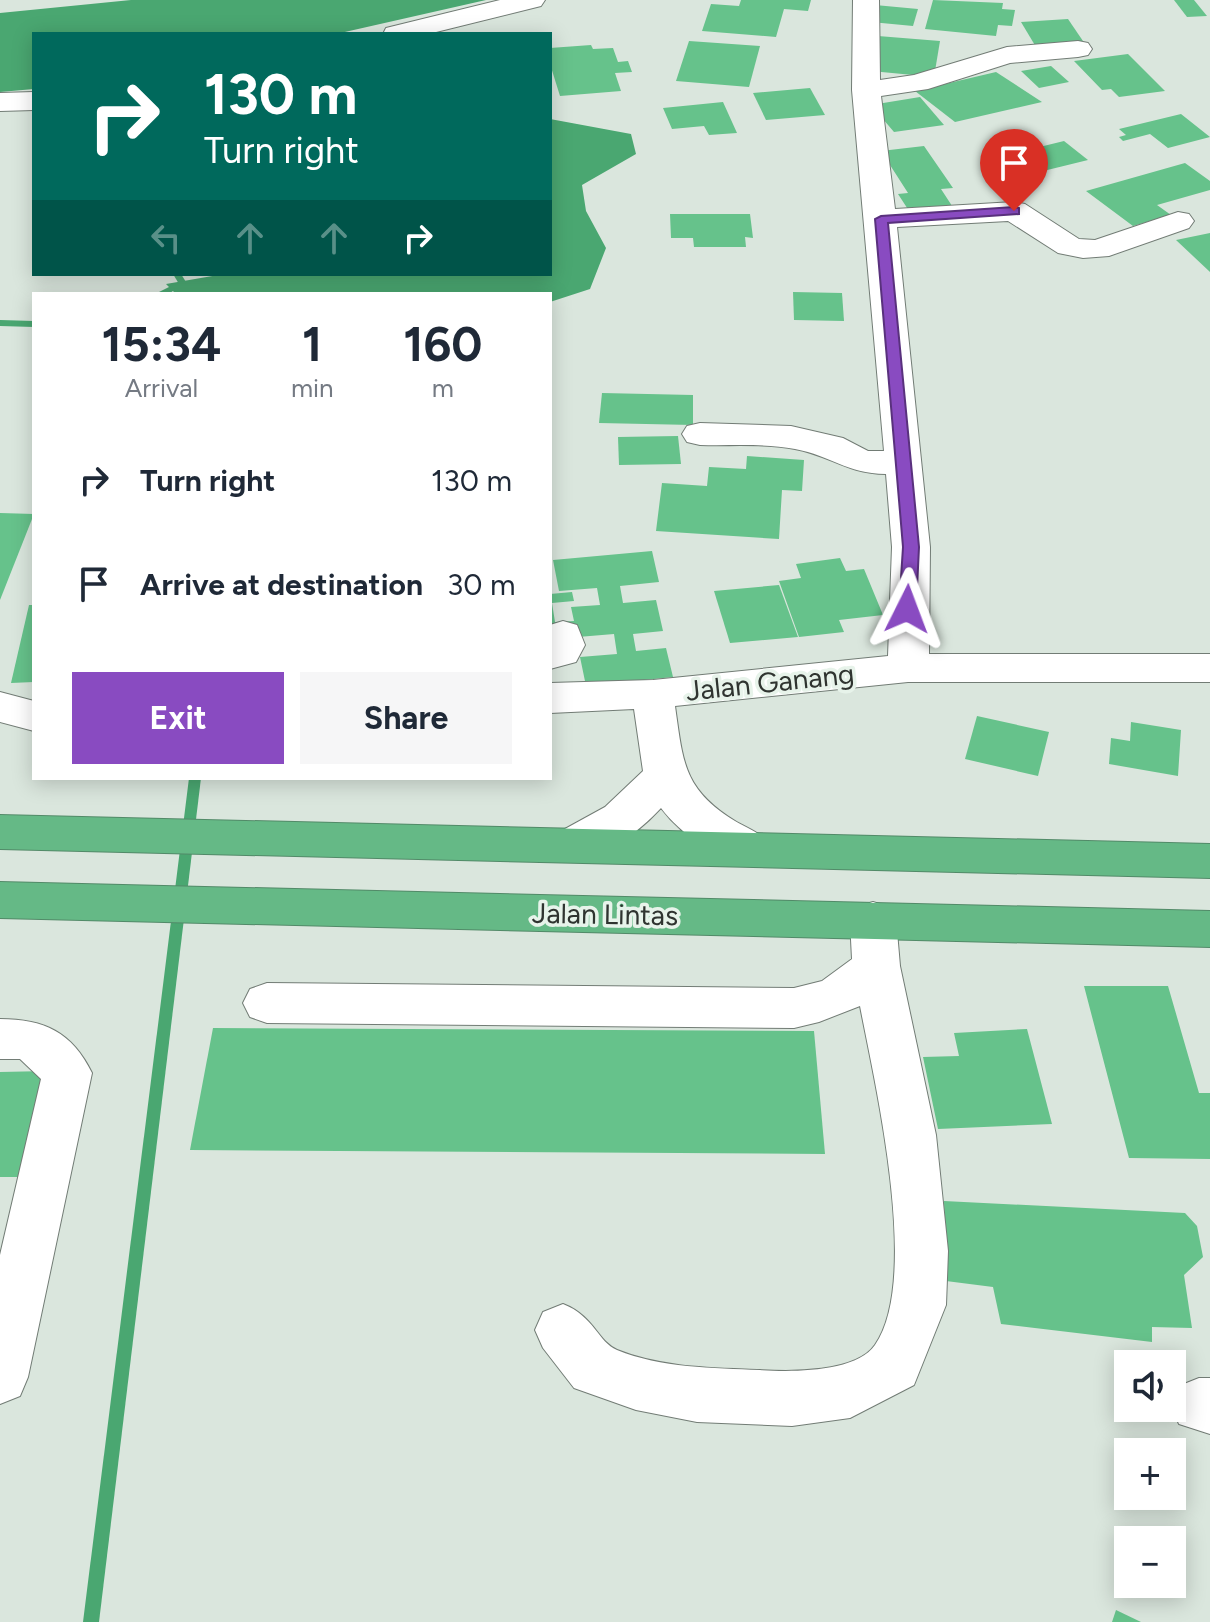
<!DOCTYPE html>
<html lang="en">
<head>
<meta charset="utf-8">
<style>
  :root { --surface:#fff; --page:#f6f6f7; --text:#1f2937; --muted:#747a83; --accent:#894bc1 }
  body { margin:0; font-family:Figtree,sans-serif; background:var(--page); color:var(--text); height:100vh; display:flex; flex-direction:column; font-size:30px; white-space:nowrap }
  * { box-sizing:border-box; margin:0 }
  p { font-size:26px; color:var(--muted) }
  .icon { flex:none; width:44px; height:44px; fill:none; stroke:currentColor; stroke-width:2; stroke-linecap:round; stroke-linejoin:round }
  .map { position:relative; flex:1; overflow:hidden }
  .drawer { position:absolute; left:32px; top:292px; width:520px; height:488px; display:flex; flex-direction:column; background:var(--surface); border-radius:0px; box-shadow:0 4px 20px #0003 }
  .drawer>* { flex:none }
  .top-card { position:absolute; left:32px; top:32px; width:520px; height:244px; border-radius:0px; box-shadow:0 4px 20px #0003; background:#00695c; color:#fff; overflow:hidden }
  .buttons { position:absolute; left:1114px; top:1350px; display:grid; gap:16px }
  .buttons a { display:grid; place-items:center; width:72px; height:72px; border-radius:0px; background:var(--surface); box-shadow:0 4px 20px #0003; font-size:40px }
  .pin { position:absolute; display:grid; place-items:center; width:68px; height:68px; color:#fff; margin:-82px -34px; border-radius:50% 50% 50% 0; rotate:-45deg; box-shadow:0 0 8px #0007 }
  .pin .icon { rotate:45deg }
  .me { position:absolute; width:88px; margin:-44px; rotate:3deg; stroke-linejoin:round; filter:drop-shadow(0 0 6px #0008) }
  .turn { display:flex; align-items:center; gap:28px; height:168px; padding:0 40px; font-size:36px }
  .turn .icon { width:104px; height:104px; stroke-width:2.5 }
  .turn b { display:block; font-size:56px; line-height:68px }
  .lanes { display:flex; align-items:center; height:76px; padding:0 40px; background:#0003; justify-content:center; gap:40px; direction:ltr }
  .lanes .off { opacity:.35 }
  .eta { display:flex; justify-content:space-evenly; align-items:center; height:136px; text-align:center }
  .eta b { font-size:48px; font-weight:700; line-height:56px }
  .button { display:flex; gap:16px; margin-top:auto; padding:16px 40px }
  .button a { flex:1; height:92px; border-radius:0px; background:var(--accent); color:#fff; font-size:32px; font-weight:700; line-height:92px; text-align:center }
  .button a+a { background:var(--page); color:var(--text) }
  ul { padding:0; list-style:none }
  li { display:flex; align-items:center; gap:24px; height:104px; padding:0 40px }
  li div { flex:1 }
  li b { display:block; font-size:30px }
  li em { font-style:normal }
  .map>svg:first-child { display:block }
  .water { fill:#4aa771 }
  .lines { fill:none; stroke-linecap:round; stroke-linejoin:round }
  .stream { fill:#4aa771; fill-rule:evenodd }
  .building { fill:#66c28b }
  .minor-casing { stroke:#727c75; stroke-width:2 }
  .highway-casing { stroke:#528a68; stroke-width:2 }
  .minor { fill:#fff; fill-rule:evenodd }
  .highway { fill:#65b986; fill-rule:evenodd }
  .route { fill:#894bc1; stroke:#59317d; stroke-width:2 }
  .labels { text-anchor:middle; stroke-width:7; stroke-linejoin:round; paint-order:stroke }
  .street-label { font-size:28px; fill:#2f3430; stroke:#e7f3ea }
</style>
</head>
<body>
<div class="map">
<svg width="1210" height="1622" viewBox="0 0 1210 1622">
  <rect width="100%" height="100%" fill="#dae6dd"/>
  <g class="water">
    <path d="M131,0H486L336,34H34V89L0,92V13Z"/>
    <path d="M550,119L631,134L636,154L582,185L586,211L606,248L590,289L550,302V294H176L166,284L224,274H550Z"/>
  </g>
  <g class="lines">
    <g class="stream">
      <path d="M173,274H181L186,282L185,284H179Z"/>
      <path d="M171,286L175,289C170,295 162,294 155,294Z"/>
      <path d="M0,320L34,321V327L0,326Z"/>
      <path d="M189,778H201L99,1622H83Z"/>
    </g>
  </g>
  <g class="building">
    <path d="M741,0H811L808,11L784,9L776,37L702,31L711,4L739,6Z"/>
    <path d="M933,0L1003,3L1002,9L1015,10L1012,26L998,25L996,36L925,29Z"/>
    <path d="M1174,0H1194L1207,16L1187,17Z"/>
    <path d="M875,5L918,9L913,26L871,22Z"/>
    <path d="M1068,19L1085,44L1036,47L1021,22Z"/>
    <path d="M878,36L940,41L934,77L871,71Z"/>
    <path d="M689,41L760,46L749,87L676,81Z"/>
    <path d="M591,45L593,49L613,48L618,62L628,61L632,72L615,73L621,91L560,96L550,64V48Z"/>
    <path d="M1128,54L1165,91L1119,97L1111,89L1102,90L1074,61Z"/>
    <path d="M1051,66L1069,82L1039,88L1021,71Z"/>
    <path d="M996,72L1042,102L955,122L915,91Z"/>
    <path d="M810,88L825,115L766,120L753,93Z"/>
    <path d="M920,97L944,125L894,132L871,105Z"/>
    <path d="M723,102L737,133L709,135L704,126L672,129L663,108Z"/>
    <path d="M1181,114L1210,137L1168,148L1150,134L1123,141L1119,137L1126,135L1119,129Z"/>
    <path d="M1064,141L1088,160L1027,175L1003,156Z"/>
    <path d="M924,146L953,188L941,189L956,212L913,217L898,194L908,193L881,151Z"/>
    <path d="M1185,163L1210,181V190L1157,205L1171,215L1133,226L1086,191Z"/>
    <path d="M670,214H750L753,238L745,237L746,247H694L693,238H671Z"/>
    <path d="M1210,233V272L1176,240Z"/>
    <path d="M793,292L842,293L844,321L794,320Z"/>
    <path d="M602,393L693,395V425L599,423Z"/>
    <path d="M678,436L681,464L619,465L618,437Z"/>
    <path d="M747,456L804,460L802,491L782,490L779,539L656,531L662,483L707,486L709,467L746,469Z"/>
    <path d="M0,513L34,514L0,600Z"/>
    <path d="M652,551L659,582L620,586L623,603L656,600L663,631L633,634L636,651L666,648L673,677L586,686L580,657L617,654L614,634L578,637L550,627V594L572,592L574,601L552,603L555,622L574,621L571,607L600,605L597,588L559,591L553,560Z"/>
    <path d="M840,558L846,571L864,569L883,615L839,620L844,632L799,637L779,581L801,578L796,564Z"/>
    <path d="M779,585L798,637L730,643L714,591Z"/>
    <path d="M29,605H34V682L11,683Z"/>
    <path d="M977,716L1049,732L1038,776L965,759Z"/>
    <path d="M1131,722L1181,730L1178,776L1109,764L1111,738L1130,741Z"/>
    <path d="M1084,986H1168L1199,1093H1210V1159L1129,1158Z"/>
    <path d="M213,1028L814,1031L825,1154L190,1150Z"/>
    <path d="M1027,1029L1052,1124L938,1129L923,1057L959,1056L954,1033Z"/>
    <path d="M47,1071L23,1177H0V1072Z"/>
    <path d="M944,1201L1185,1213L1197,1226L1203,1257L1184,1275L1192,1328L1152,1327V1342L1001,1324L993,1287L946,1281Z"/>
    <path d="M1116,1610L1141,1622H1112Z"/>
  </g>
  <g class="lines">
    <defs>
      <g id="minor">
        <path d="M500,0H545L541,6L428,34H383L386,28Z"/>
        <path d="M853,0H879L880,80L914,75L1007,47L1078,41L1088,43L1092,49L1088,55L1078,57L1010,63L928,89L881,96L895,209L1014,202L1025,204L1079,239L1095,240L1178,212L1189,214L1194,221L1189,228L1109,256L1083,258L1058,253L1008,221L897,227L930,547L929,654H1210V682H908L675,706C683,762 683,789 735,821C750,830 765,834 773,850L767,862C732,873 682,836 661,808C637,834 591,870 554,859L548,847L554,835L605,807L643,771L634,709L550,713V683L653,680L888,656L892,547L886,474C845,473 832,456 795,449C765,443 731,446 700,445L687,442L682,434L687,426L700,423L791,426L843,438L868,451H884L852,90Z"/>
        <path d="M34,92V110L0,111V93Z"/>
        <path d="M563,621L577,625L585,645L576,662L550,669V625Z"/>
        <path d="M0,692L34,701V731L0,722Z"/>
        <path d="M873,902L889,907L896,920L900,966L936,1135L948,1251L946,1305L914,1385L850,1418L792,1426L697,1422L636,1410L574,1388L543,1348L535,1330L543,1312L563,1304C594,1316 598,1342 617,1350C661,1368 713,1368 760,1370C789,1372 856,1373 875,1345C921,1279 875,1084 860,1006L819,1022L794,1028L267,1023L250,1017L243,1003L250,989L267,983L794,988L822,981L852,959L850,920L857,907Z"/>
        <path d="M0,1019C44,1019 72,1032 92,1073L28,1377L20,1396L0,1404V1255L41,1079L20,1059H0Z"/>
        <path d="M1199,1378H1210V1434L1179,1424L1172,1408L1179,1386Z"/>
      </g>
      <g id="highway">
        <path d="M0,815L1210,844V878L0,849Z"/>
        <path d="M0,882L1210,911V947L0,918Z"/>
      </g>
    </defs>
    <use href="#minor" class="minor-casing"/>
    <use href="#highway" class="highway-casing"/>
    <use href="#minor" class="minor"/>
    <use href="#highway" class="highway"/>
  </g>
  <path class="route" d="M1014,207L1019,208V214L888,223L919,547L916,609L907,615L899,609L903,547L875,219L881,216Z"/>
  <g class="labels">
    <g class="street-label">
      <text transform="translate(770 682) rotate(-6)" y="10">Jalan Ganang</text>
      <text transform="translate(605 914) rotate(1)" y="10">Jalan Lintas</text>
    </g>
  </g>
</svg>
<div class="buttons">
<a><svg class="icon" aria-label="sound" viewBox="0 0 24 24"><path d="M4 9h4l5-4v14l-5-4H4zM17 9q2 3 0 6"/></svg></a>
<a>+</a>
<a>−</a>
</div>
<div class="pin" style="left:1014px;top:211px;background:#d93025"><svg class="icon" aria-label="arrive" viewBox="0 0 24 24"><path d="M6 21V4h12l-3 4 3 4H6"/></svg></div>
<svg class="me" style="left:907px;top:609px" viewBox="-20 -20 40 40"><path d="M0-17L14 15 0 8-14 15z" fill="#894bc1" stroke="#fff" stroke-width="4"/></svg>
<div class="top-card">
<div class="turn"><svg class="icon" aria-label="right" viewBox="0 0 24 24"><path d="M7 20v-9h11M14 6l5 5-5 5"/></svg><div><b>130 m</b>Turn right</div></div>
<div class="lanes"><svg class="icon off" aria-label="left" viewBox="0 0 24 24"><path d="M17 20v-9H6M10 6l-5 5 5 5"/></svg><svg class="icon off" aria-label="ahead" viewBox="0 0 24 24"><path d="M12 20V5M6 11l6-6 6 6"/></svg><svg class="icon off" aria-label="ahead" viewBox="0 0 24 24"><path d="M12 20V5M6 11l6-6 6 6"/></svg><svg class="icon" aria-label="right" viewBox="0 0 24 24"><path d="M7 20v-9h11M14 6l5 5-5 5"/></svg></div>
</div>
<section class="drawer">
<div class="eta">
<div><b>15:34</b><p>Arrival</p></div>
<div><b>1</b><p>min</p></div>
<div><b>160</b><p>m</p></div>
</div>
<ul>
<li><svg class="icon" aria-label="right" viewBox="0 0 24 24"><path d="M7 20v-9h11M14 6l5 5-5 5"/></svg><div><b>Turn right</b></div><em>130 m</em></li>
<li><svg class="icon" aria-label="arrive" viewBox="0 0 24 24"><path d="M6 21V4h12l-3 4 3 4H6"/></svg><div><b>Arrive at destination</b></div><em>30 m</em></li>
</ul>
<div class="button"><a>Exit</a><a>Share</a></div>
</section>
</div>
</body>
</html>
